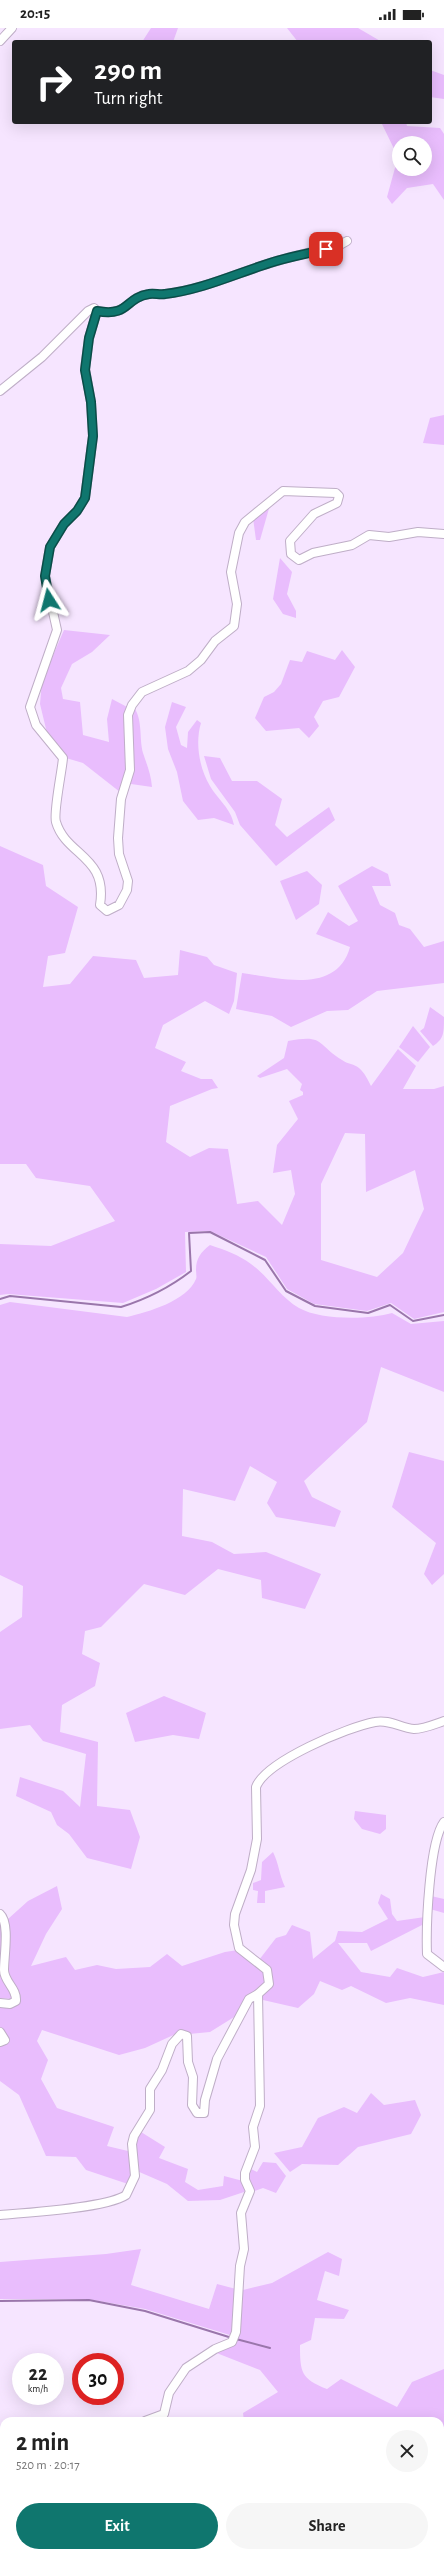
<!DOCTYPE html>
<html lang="en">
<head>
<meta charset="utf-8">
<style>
  :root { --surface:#fff; --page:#f6f6f6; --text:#222; --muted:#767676; --accent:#0f766e }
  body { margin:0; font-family:"Alegreya Sans",sans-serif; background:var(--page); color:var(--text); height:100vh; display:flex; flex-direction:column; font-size:15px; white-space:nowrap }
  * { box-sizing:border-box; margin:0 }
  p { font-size:13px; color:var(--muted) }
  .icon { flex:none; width:22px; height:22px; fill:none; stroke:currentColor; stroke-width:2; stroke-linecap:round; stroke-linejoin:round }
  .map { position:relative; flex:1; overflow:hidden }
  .sheet { position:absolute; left:0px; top:2389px; width:444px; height:140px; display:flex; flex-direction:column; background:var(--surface); border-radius:12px 12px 0 0; box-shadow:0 4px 16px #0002 }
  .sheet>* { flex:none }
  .hud { position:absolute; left:12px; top:12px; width:420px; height:84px; border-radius:4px; box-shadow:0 4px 16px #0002; background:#202124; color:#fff; overflow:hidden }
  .fabs { position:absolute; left:392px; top:108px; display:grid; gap:8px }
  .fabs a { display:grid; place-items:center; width:40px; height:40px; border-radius:50%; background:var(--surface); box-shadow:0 4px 16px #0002; font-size:20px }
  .speed { position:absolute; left:12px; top:2325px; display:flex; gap:8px; font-size:20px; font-weight:700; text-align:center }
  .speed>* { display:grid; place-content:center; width:52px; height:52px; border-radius:50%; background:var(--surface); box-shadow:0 4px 16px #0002; line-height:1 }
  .speed small { font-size:10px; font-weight:400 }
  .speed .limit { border:6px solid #d22; background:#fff; color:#111 }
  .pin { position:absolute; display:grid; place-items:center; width:34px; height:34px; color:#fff; margin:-17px; border-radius:8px; box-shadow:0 2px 6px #0006 }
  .me { position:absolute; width:44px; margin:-22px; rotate:351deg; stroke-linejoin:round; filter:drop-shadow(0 0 3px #0008) }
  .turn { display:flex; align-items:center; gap:14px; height:84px; padding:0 16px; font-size:18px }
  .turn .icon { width:52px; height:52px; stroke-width:2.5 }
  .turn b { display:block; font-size:28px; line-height:34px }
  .round { display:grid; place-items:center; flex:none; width:42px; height:42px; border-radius:21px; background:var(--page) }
  .head { display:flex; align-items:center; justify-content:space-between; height:68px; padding:0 16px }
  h1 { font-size:24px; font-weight:700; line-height:30px }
  .action { display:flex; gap:8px; margin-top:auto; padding:8px 16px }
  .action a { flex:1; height:46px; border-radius:24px; background:var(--accent); color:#fff; font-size:16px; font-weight:700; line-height:46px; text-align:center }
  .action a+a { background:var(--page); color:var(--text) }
  .status { display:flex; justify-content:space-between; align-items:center; height:28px; padding:0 20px; background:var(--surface); direction:ltr }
  .status svg { height:11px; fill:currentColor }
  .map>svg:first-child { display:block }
  .green { fill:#e9bdfd; fill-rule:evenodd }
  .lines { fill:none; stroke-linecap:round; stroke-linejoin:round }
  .stream { stroke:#9a76ab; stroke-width:2 }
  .minor-casing { stroke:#bfaec7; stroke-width:10 }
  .minor { stroke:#fff; stroke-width:8 }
  .route-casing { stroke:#0a4d48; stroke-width:10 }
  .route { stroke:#0f766e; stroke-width:7 }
</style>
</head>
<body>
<div class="status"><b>20:15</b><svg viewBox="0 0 49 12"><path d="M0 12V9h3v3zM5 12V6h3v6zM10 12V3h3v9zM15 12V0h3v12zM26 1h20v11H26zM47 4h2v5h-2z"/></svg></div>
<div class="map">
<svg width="444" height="2529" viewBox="0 0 444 2529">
  <rect width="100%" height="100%" fill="#f6e5ff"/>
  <g class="green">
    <path d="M151,0H178L173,14L156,12L155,14H142Z"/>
    <path d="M287,0H358L382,14H298Z"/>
    <path d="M430,42L444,47V71L430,69Z"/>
    <path d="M381,94H406L407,98L440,100L444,106V172L433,156L407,160L392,176L387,169L398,129ZM399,115H425V141H399Z"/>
    <path d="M444,387V417L423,415L430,390Z"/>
    <path d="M270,477L260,512H256L253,490Z"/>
    <path d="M280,530L292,544L287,566L296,583V590L283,586L273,571Z"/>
    <path d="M64,602L110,607L92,624L72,636L61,660L63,671L80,674L83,707L109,714L107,691L112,671L129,680L128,738L120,764L83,735L66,730L47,705L40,676L42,653Z"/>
    <path d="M342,622L355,639L339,669L323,673L314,689L319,698L309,710L299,700L266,703L255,690L264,669L274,664L281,656L290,632L302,634L307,623L335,632Z"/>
    <path d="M172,674L186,679L176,699L181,717L187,720L188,704L197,692L201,695C195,714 199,740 210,758C218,772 231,780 234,797L214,790L198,792L183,773L177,744L168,721L165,699Z"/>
    <path d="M134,679C143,693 139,710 143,725C147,737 151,746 152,759L131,756L130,688Z"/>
    <path d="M204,728L220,730L232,753H257L282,771L275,797L287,809L329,779L335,792L276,838L240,797L235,784L211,751Z"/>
    <path d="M0,818L43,837L46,858L78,879L65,925L48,928L43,959L70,956L93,928L136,932L144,950L178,947L180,922L207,929L214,937L237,945L234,973L229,986L205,973L163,997L155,1020L186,1034L181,1043L201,1051H212L218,1060L212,1061L170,1078L166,1114L190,1129L209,1120L228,1121L237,1176L258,1173L282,1197L295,1166L291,1142L273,1145L277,1117L298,1091L289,1073L303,1067V1064L300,1062L302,1056L287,1041L260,1050L257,1048L284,1030L288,1013C325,1006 316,1016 342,1032C347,1036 355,1036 359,1040C364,1044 368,1052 371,1058L398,1021L416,1038L403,1061H434L444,1058V1284L414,1291L391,1275L367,1283L314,1276L287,1261L266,1229L210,1203L185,1204L186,1244L156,1261L123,1275L8,1266L0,1267V1216L51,1218L115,1193L90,1158L36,1150L26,1136H0ZM345,1105L365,1106L366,1164L415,1142L424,1181L403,1225L377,1249L321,1232V1156Z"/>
    <path d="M372,838L388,846L391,858H372L380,877L395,885L399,897L410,901L424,919L444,913V955L377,963L348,982L327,983L291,999L272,988L236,981L242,945C279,950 337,967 350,919L316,906L328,884L349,898L358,893L338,858Z"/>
    <path d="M307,843L322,857L319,876L296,892L280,853Z"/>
    <path d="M430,979L444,989C444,1005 444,1011 433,1018L420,1003L424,1000Z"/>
    <path d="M413,998L430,1019L418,1034L399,1019Z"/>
    <path d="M210,1217C225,1222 239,1227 251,1236C269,1249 280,1269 299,1280C320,1292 368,1292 392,1285L411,1296L444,1293V1364L381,1339L367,1394L304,1453L312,1469L341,1483L335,1499L276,1489L267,1475L277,1454L250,1438L235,1473L183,1461L182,1508L212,1514L234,1526L266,1524L321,1546L305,1581L262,1570L261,1552L218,1541L185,1567L144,1556L101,1599L85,1603L82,1626L100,1635L95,1658L62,1677L60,1704L98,1714L97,1778L130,1782L140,1809L131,1841L87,1830L69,1806L57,1797L51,1784L16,1768L20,1749L63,1763L80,1779L86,1726L43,1713L30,1697L0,1701V1604L22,1589L23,1558L0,1547V1277L10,1274L127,1289C148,1284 187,1273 196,1251C197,1249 196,1245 196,1242C196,1230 201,1224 210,1217Z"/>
    <path d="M409,1424L444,1433V1546L432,1557L424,1546L436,1515L392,1479Z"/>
    <path d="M164,1668L206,1685L199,1711L173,1707L135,1714L126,1685Z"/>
    <path d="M355,1783L386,1787V1801L380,1806L362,1801L354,1791Z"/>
    <path d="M273,1824C279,1836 279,1846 285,1859L265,1863V1875H257L258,1863L253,1862V1855L261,1852L262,1834Z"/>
    <path d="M57,1858L62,1881L46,1906L31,1938L66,1929L75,1942L97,1937L116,1941L150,1939L167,1926L182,1938L225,1924L238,1922L266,1944L267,1955L247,1969L239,1986L210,2004L189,2006L180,2004L145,2020L119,2027L42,2002L37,2013L48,2032L41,2051L57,2080L114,2099L107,2118L128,2123C132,2135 134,2145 128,2156L86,2142L76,2129L46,2128L19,2067L0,2053V2018L7,2016L8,2012L0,1999V1977L17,1975L6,1942L8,1891L28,1873Z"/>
    <path d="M381,1866L390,1871L392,1886L397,1893L425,1889L424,1896L371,1923L367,1915H338L361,1944L390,1949L397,1940L423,1949L444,1944V1977L410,1970L386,1975L351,1958L342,1962L320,1953L314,1966L298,1980L263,1972L262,1966L270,1960L259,1932L276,1910L286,1907L292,1897L310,1904L313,1931L335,1913L338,1903L362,1904L388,1891L378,1875Z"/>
    <path d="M431,1868L444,1871V1885L430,1881Z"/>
    <path d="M0,1890L10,1959L12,1971L0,1970Z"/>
    <path d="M371,2065L384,2077L415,2072L421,2087L411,2106L358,2119L338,2137L302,2136L290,2144L274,2125L302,2119L318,2090L344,2079L357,2085Z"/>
    <path d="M141,2104L165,2119L159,2130L188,2141L185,2154L198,2162L223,2158L224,2148L243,2153L247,2163L220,2172L188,2173L167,2156L137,2143L133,2114Z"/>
    <path d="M263,2134L276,2135L286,2148L276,2165L263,2160L252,2164L246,2150L249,2140L257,2144Z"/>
    <path d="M141,2221L131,2257L209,2281L217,2256L236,2261L233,2308L145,2281L87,2271H0V2234L106,2226Z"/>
    <path d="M328,2224L342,2231L339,2248L325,2243L317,2272L349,2282L344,2291L315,2290L311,2312L300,2317C300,2344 301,2351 327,2361L341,2351L397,2379L412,2354L444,2341V2402L440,2404V2393H244L243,2385L278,2364L260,2342L214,2324C251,2315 237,2292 243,2262L272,2255Z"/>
    <path d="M440,2444L444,2456V2499L440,2492Z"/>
    <path d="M335,2525H375L376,2529H335Z"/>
  </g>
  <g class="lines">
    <g class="stream">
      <path d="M0,1271L10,1268L121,1279C147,1271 169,1260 191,1243L189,1205L210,1204L265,1232L286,1263L315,1278L368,1285L390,1277L413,1293L444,1287"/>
      <path d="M0,2273L89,2272L145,2283L232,2310"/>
      <path d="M236,2311L270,2320"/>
    </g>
    <defs>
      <g id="minor">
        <path d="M0,13L12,0"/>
        <path d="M97,283C130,289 124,270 149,266C154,265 160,267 165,266C201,262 235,246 270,235C292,228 317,223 340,217L347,213"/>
        <path d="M0,363L42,329L88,283L94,280L97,283L89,310L85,341L91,374L93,408L85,470L77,483L64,496L50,519L45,548L57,602L30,679L36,697L63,730C62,743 53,785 56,794C66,828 108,828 100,877L107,883L119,877L127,862L128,853L119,826L118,810L121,771L130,742L128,687L132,677L142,664L188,643L201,632L215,613L234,598L237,576L231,544L239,505L245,494L283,463L336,465L339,468L337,475L314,486L290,513L291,526L299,532L313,525L352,517L369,507L389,509L418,504L444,506"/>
        <path d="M444,1794C429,1814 426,1899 427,1926L444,1939"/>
        <path d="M0,1886C10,1895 4,1928 4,1942C4,1954 17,1960 16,1973L10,1976L0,1975"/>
        <path d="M258,1966L269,1956L267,1942L239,1920L234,1897L235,1886L251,1842L257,1811L256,1759C266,1733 348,1699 375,1694C389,1691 401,1700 414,1701C424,1701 435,1696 444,1693"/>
        <path d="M0,2004L5,2012L0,2014"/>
        <path d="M0,2187C26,2185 107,2180 126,2167L135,2148L132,2116L134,2108L150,2082V2061L162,2042L172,2016L181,2006L187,2008L188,2034L193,2049L192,2077L197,2085H204L205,2072L217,2031L249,1971L258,1966L260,2078L253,2099L255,2119L245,2145V2152L250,2163L241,2185L244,2221L240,2238L236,2304L232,2314L215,2321L186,2340L169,2365L164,2386L145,2393"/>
        <path d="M0,2495L4,2494"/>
      </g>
    </defs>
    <use href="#minor" class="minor-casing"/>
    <use href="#minor" class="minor"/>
  </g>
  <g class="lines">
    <defs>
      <path id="route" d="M49,572L45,548L50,519L64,496L77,483L85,470L93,408L91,374L85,342L89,310L97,283C130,289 124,270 149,266C154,265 160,267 165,266C201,262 235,246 270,235C288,229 307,226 326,221"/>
    </defs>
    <use href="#route" class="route-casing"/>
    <use href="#route" class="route"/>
  </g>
</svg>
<div class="fabs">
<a><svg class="icon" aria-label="search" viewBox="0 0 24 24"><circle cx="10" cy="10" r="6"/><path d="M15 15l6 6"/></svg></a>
</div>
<div class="speed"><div>22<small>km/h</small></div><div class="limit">30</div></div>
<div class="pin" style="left:326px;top:221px;background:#d93025"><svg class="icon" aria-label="arrive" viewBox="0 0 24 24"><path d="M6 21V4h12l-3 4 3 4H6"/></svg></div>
<svg class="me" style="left:49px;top:572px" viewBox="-20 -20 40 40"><path d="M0-17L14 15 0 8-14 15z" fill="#0f766e" stroke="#fff" stroke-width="4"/></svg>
<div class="hud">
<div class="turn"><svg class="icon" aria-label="right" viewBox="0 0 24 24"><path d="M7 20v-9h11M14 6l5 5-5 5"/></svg><div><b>290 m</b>Turn right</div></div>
</div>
<section class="sheet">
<div class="head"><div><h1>2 min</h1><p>520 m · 20:17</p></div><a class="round"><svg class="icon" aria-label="close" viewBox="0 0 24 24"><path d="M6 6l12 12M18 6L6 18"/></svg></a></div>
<div class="action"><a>Exit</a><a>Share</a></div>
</section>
</div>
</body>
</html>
